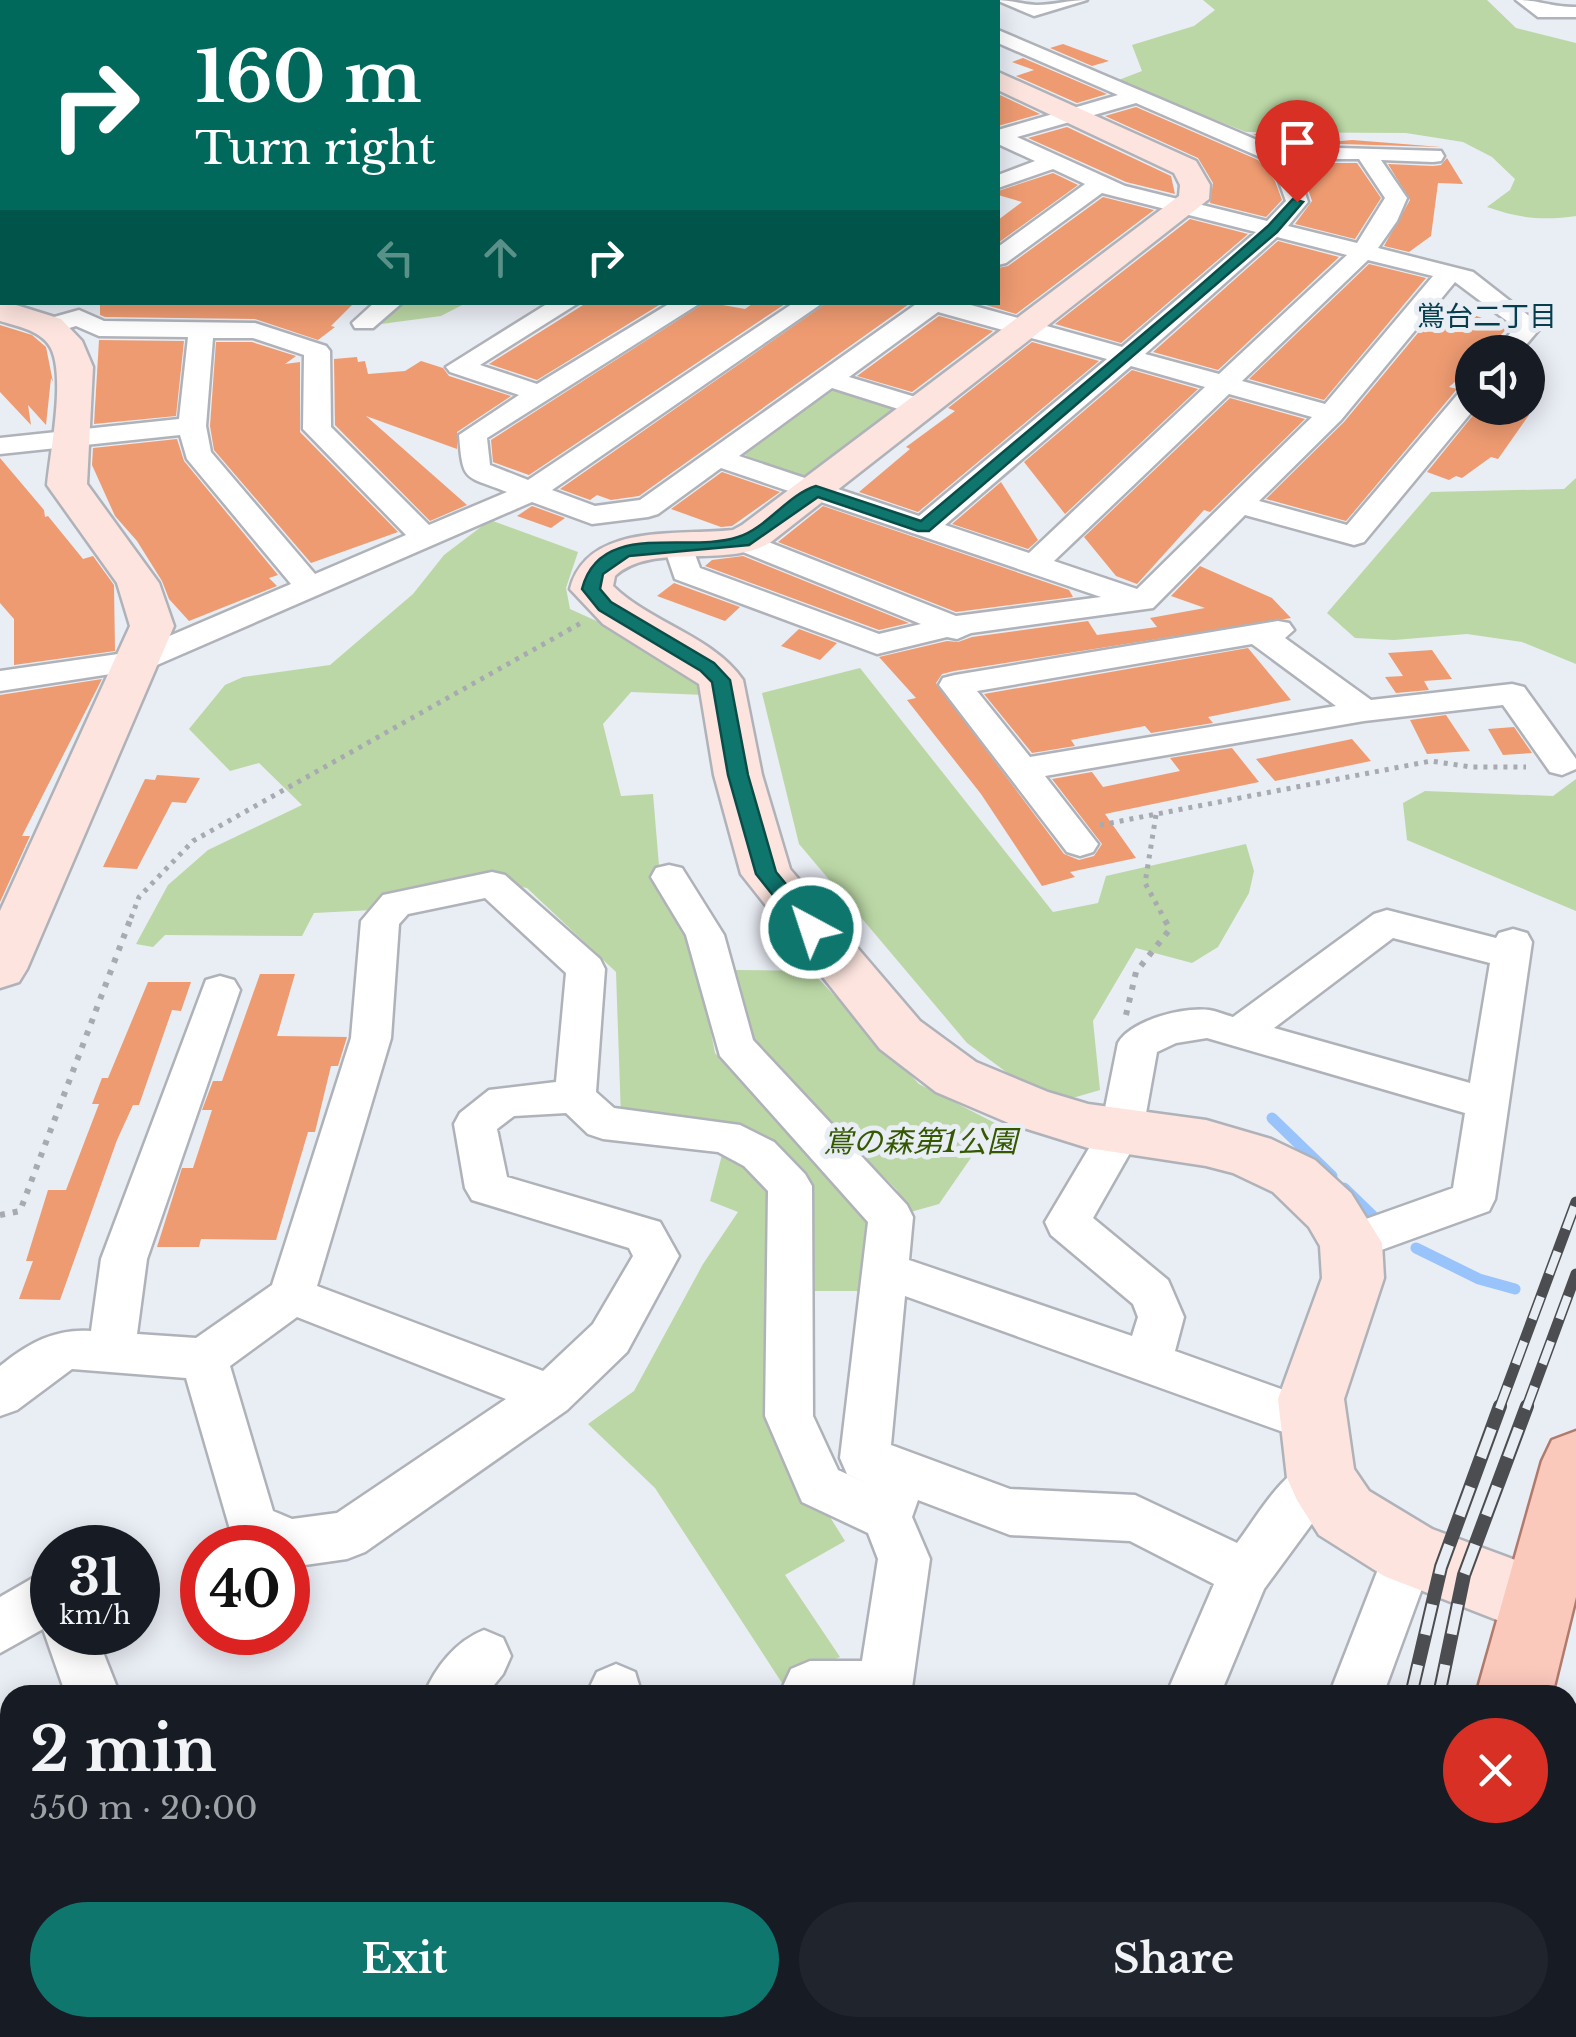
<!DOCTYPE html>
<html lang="en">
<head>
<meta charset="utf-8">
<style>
  :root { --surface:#171b24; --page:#20242c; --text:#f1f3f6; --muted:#9ea1a6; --accent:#0f766e }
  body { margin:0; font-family:"Libre Baskerville","Noto Sans JP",serif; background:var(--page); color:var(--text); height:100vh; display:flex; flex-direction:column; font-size:38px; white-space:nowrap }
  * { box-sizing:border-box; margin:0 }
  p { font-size:32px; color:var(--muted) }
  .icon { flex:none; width:55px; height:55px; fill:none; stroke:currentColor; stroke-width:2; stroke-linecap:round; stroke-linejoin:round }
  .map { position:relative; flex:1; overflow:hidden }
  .details { position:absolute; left:0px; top:1685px; width:1578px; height:352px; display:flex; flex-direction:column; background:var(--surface); border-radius:30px 30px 0 0; box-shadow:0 5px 25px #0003 }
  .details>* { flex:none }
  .top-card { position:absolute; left:0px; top:0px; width:1000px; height:305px; box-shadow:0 5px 25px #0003; background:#00695c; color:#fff; overflow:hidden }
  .tools { position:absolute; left:1455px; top:335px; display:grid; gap:20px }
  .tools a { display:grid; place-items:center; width:90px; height:90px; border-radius:50%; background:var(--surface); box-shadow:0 5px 25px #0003; font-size:50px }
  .speed { position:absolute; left:30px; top:1525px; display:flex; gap:20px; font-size:50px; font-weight:700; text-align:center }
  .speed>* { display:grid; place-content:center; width:130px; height:130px; border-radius:50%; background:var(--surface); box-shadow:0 5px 25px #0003; line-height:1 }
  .speed small { font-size:25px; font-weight:400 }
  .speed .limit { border:15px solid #d22; background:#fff; color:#111 }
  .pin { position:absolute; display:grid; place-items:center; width:85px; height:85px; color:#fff; margin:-102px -42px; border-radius:50% 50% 50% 0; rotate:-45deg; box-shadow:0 0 10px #0007 }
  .pin .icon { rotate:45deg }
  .me { position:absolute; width:110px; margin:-55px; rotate:320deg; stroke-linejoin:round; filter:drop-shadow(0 0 8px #0008) }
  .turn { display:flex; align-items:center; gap:35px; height:210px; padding:0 30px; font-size:45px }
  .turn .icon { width:130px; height:130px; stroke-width:2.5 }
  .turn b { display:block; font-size:70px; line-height:85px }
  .lanes { display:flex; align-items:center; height:95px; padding:0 30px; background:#0003; justify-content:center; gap:50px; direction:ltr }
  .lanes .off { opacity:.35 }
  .round { display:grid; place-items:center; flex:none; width:105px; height:105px; border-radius:52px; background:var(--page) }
  .summary { display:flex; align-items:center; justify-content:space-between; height:170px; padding:0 30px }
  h1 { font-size:60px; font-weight:700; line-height:75px }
  .cta { display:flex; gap:20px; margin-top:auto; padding:20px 30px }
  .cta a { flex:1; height:115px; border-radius:60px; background:var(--accent); color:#fff; font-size:40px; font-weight:700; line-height:115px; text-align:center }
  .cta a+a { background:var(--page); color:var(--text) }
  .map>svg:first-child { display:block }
  .green { fill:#bbd7a5 }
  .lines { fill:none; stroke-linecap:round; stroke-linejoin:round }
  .stream { stroke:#98c3fb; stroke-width:11 }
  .building { fill:#ee9b71 }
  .street-casing { stroke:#afb2b9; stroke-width:5 }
  .secondary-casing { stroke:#afb2b9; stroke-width:5 }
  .primary-casing { stroke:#b07a6d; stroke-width:5 }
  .path-far1 { stroke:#a7aab0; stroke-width:5; stroke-dasharray:4 6; stroke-linecap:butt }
  .path { stroke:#a7aab0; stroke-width:6; stroke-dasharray:5 8; stroke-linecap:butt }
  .street { fill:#fff; fill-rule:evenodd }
  .secondary { fill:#fde4de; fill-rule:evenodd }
  .primary { fill:#fbc8bc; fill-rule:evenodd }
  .rail-far1-casing { stroke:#4b4d50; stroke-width:11 }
  .rail-casing { stroke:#4b4d50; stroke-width:14 }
  .rail-far1 { stroke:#e9edf4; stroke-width:8; stroke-dasharray:24; stroke-linecap:butt }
  .rail { stroke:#e9edf4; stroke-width:10; stroke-dasharray:31; stroke-linecap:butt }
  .route { fill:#0f766e; stroke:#0a4d48; stroke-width:2.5 }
  .labels { text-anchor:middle; stroke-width:10; stroke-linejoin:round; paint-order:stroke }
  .far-neighbourhood-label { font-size:28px; fill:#063e4e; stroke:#e9edf4 }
  .park-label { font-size:30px; font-style:italic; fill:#355900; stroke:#e9edf4 }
</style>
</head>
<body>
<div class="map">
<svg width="1576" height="2037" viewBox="0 0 1576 2037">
  <rect width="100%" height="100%" fill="#e9edf4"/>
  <g class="green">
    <path d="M1203,0H1487L1516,28L1576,43V216C1543,221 1518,218 1487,207L1510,190L1515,179L1492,157L1463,142L1406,133L1246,132L1116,81L1142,71L1132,45L1194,26L1215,10Z"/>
    <path d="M405,303H466L441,316L374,325Z"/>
    <path d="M835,390L896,409L900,414L808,478L746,456L743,449L821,392Z"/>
    <path d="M1576,478V664L1522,642L1467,634L1394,640L1355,638L1327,613L1431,492L1564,489Z"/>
    <path d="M490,520L578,552L566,588L570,609L692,664L705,695L631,692L603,724L621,796L653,794L660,878L694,943L715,1053L870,1210L860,1291H779L776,1431L845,1541L785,1575L840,1657L782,1683L655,1488L588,1424L634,1391L703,1264L738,1212L710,1201L729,1128L621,1117L616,972L527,888L477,879L373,910L314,913L302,936L165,935L153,947L136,944L168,885L208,850L302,805L259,763L230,771L189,729L225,685L243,677L330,665L413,594L444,555Z"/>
    <path d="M860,668L1053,912L1098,903L1106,876L1246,844L1254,871L1249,893L1218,947L1192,963L1136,948L1093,1021L1100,1090L1076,1097H1049L1025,1086L967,1043L799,844L762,693Z"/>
    <path d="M1576,779V911L1407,840L1403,803L1425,791L1553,796Z"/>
    <path d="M736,970L811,971L919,1084L995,1123L939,1204L907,1213L897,1190L756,1048Z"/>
  </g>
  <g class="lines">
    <g class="stream">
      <path d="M1272,1118L1332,1176"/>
      <path d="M1344,1188L1379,1222"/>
      <path d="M1416,1248L1479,1279L1515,1289"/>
    </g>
  </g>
  <g class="building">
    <path d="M1063,44L1109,61L1092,66L1050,48Z"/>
    <path d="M1023,58L1107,94L1077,103L1016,76L1034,70L1012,62Z"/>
    <path d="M998,94L1040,114L998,126Z"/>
    <path d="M1136,107L1258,160L1275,181L1282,200L1266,217L1210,203L1213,183L1198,158L1105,116Z"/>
    <path d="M1067,127L1171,176L1175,194L1126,182L1028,138Z"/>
    <path d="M1253,134L1326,136L1330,142L1352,140L1441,147L1272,142Z"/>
    <path d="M1447,158L1463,184L1438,183L1431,236L1409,252L1384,246L1410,200L1388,164L1433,166L1441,165Z"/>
    <path d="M1293,163H1357L1381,198L1355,239L1295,224L1312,201L1304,177Z"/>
    <path d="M1053,173L1078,185L998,243V220L1022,202L998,195V191Z"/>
    <path d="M1103,197L1154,210L1016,314L976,302H998V268L1008,266Z"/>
    <path d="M1190,219L1248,234L1121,343L1055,324Z"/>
    <path d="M1278,241L1339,257L1218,370L1153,352Z"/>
    <path d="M1369,264L1426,278L1324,400L1249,379Z"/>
    <path d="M100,302H355L331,326L335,327L318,340L255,319L105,317L100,315Z"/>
    <path d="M588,302H664L537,380L489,364Z"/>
    <path d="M706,302L745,309L755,302H788L529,475L493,462L491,440Z"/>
    <path d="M828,302H912L639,496L611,500L597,495L590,500L560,489Z"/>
    <path d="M1442,304L1508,327L1486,352H1472V367L1449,387L1457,389L1346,521L1266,499L1344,422Z"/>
    <path d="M939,316L993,331L912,392L857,376Z"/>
    <path d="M0,325L32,335L46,347L53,382L51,378L46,425L28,405L31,425L0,392Z"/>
    <path d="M99,340L184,341L176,416L94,424Z"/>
    <path d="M216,342H252L296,356L285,364L300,362V432L398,532L311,563L214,450L210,426Z"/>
    <path d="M1032,342L1099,361L918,512L859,492L910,449L906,447L955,411L948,408Z"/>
    <path d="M357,357L358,362L365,361L368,374L405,371L421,361L443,368L449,376L511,396L457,432V449L366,416L467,505L430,521L335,425L334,359Z"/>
    <path d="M1132,370L1198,389L1065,514L1024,462Z"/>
    <path d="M1230,398L1305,419L1210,512L1204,510L1137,584L1116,576L1084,537Z"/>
    <path d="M1479,408H1508L1529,415L1498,459L1491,457L1462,478L1456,476L1449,480L1427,472Z"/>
    <path d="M177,439L184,461L278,575L269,578L277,586L189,621L169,599L162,581L137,541L115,516L92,465L93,448Z"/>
    <path d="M0,458L44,510L45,517L48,516L83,559L93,556L114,585L115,651L14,665V619L0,603Z"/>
    <path d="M722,472L780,492L732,526L721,527L671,509Z"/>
    <path d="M1001,482L1038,540L1028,549L952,524Z"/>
    <path d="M532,506L565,518L551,528L517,516Z"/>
    <path d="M823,506L1069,590L1073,597L956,612L778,542Z"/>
    <path d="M743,556L909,623L879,630L705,566L712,560Z"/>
    <path d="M1200,566L1272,598L1291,618L954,671L942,674L936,683L1064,854L1079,860L1094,856L1102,844L1052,779L1092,772L1103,787L1180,771L1170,758L1232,748L1259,782L1105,814L1136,858L1070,872L1075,877L1042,886L981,794L907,700L916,698L879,657L947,641L958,642L972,637L1088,621L1097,635L1157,627L1150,618L1205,608L1171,596Z"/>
    <path d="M674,583L740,607L725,621L657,596Z"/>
    <path d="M799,629L837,643L820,660L781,646Z"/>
    <path d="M1248,648L1291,700L1208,717L1213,723L1151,733L1145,726L1071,740L1075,746L1032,753L984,694Z"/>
    <path d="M1432,650L1452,679L1424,681L1429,690L1396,693L1385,677L1403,676L1388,653Z"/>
    <path d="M102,679L22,836H30L0,902V695Z"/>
    <path d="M1446,715L1470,751L1427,754L1410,720Z"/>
    <path d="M1514,727L1530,750L1532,753L1503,755L1488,729Z"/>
    <path d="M1352,739L1371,761L1275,781L1256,759Z"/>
    <path d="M157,775L200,778L186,803L172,802L137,869L103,867L145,779L155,780Z"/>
    <path d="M260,974H295L277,1036L347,1037L338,1066H331L315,1132H308L276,1240L201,1239L199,1247H157L182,1168H193L212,1110H202L213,1081H222Z"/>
    <path d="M148,982H191L181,1011L172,1010L139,1105H133L117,1140L60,1300L19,1299L33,1261H26L48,1190H66L99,1104H92L102,1078H108Z"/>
  </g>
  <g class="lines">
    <defs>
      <g id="street">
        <path d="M396,0H418L419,2H398Z"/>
        <path d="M996,0C1010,0 1027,5 1037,5C1053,5 1070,0 1087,0L1034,16Z"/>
        <path d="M1516,0C1540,0 1550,7 1576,7V17H1538Z"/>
        <path d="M998,30L1271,146L1441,151L1444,156L1441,161L1433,162L1381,160L1407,198L1397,221L1378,248L1473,272L1542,326L1520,352H1495L1515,327L1455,282L1341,420L1259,501L1347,525L1463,388L1472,386L1475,408L1364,542L1354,545L1245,515L1153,608L971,633L957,639L947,637L877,654L675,579L664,547L668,541H690L700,568L879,634L921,624L733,548L728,542L733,536H753L956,616L1101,597L721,468L658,514L648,517L592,524L532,502L150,668L0,691V671L132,652L291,584L187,459L180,435L0,454V438L179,419L188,337L99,336L76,326L49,334L40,331L36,326L40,321L79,310L104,321L255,323L326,346L330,351L331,427L429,525L507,492C464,475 463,483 459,435L519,395L450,372L446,367L550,302H580L480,365L537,384L672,302H702L487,438L490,465L528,480L795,302H824L552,490L595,506L640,500L919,302H960L1122,347L1256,232L1102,193L1006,263L998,265V247L1085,184L1053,169L998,188V175L1035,161L998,144V130L1118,95L998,43ZM1136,103L1260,157L1278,179L1286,201L1267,221L1125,186L1017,137ZM1285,159H1359L1385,198L1357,243L1288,226L1308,202L1300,178ZM1277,237L1347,255L1219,374L1145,354ZM1368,260L1433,276L1325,404L1242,381ZM938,312L1107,359L919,516L739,456L832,388L914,414H932L936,408L932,402L849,377ZM213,338H253L304,355L303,429L406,535L315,574L211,452L206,426ZM1131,366L1205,387L1029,553L945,525ZM1229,394L1312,417L1137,589L1054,561Z"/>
        <rect x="0" y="36" width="2" height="12"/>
        <rect x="0" y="152" width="2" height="12"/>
        <rect x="0" y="272" width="2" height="14"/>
        <path d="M375,302H403L373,328H355L352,323Z"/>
        <path d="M1278,621L1289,623L1294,630L1285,638L1371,700L1512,684L1524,687L1576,759V769L1562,775L1550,772L1503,705L1364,721L1045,776L1098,844L1093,852L1080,856L1067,852L939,685L943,678L955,675ZM1252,644L1336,706L1030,757L977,691Z"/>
        <path d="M669,865L682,868L724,935L753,1040L907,1205L913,1217L909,1260L1132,1336L1138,1317L1133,1304L1051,1235L1045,1222L1101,1128L1118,1043C1131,1020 1183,1007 1209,1010C1217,1011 1225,1015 1233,1017L1374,914L1387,910L1496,938L1499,933L1513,929L1527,933L1532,942L1495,1199L1489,1211L1351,1261L1335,1256L1329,1243L1335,1230L1453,1188L1465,1113L1207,1038L1176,1043L1157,1052L1143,1130L1093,1218L1168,1280L1184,1317L1175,1351L1331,1407L1338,1422L1331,1437L1314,1443L905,1296L891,1445L1010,1489L1135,1495L1237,1543C1261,1511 1282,1470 1321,1456L1339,1462L1346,1478L1339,1494L1325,1506L1264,1589L1220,1695H1166L1214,1584L1130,1541L1010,1535L918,1500L912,1517L930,1559L911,1695H779L791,1669L810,1661H862L878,1559L868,1533L802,1502L765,1416L768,1191L744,1166L718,1152L603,1139L588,1134L566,1113L514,1116L497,1129L507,1177L660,1222L679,1256L627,1352L567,1410L365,1552L347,1559L291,1567L288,1565V1548H245L234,1543L186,1378L72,1369L17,1410L0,1416V1366C27,1344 55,1328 91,1331L101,1259L206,980L220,976L234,980L240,990L147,1259L137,1334L196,1338L272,1285L351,1038L361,921L383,895L492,872L505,875L600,959L605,969L596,1092L614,1108L740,1125L774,1142L805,1174L812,1186L813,1416L838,1470L873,1486L847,1474L840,1458L868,1222L720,1056L686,935L651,877L656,868ZM485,898L566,973L556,1082L489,1090L460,1113L454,1124L465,1188L472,1200L629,1248L633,1256L593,1324L543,1371L317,1286L391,1038L399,924L408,914ZM1393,938L1490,963L1470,1083L1274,1028ZM297,1317L506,1399L337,1513L292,1519L273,1511L230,1366Z"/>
        <path d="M1409,1529L1427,1536L1435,1553L1383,1695H1329L1391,1536Z"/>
        <path d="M52,1567V1632H95L120,1695H66L43,1629L0,1653V1597Z"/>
        <path d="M484,1630L503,1638L511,1656L503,1674L486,1695H424C435,1667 456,1641 484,1630Z"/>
        <path d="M616,1664L635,1672L642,1695H586L597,1672Z"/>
        <path d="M171,2028H233L230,2037H168Z"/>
        <path d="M323,2028H385L383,2037H321Z"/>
        <path d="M837,2028H899L898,2037H836Z"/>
        <path d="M1254,2028H1316L1315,2037H1253Z"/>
      </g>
      <g id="secondary">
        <path d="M800,0H829L830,2H801Z"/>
        <path d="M998,72L1196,161L1210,185L1209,199L771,542C726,570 653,541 615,576L613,586C651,623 714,637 743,680L762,775L790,869L920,1021L976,1062L1048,1092L1088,1104L1206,1120L1271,1139L1315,1160L1351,1193L1382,1243L1384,1278L1344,1399L1354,1469L1369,1491L1432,1529L1564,1578L1574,1602L1564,1626L1538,1636L1384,1576L1319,1535L1297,1500L1287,1478L1278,1399L1322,1278L1320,1246L1309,1227L1273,1192L1233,1173L1206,1166L1088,1148L1011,1124L936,1092L880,1049L741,874L714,775L699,684L603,624L570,589C587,522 679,536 733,530L742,525L1179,196L1180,185L1174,173L998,90Z"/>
        <path d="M0,300L61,319L82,341L93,367L87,484L159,583L174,626L27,969L19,982L0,988V911L130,626L117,583L47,485C50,452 67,371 49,345C39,330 16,326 0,321Z"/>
      </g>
      <g id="primary">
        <rect x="0" y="254" width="2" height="20"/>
        <path d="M1576,1431V1597L1552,1695H1476L1542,1461L1552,1440Z"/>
        <path d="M1402,2028H1488L1487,2037H1401Z"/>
      </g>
    </defs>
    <use href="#street" class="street-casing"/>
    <use href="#secondary" class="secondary-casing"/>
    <use href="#primary" class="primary-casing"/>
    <g class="path-far1">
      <path d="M1156,815L1145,883L1164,918"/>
      <path d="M1100,825L1431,761L1471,767H1526"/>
      <path d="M131,918L139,897L193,841L581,623"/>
    </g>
    <g class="path">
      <path d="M1126,1015L1136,972L1170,929L1162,915"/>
      <path d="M0,1215L20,1211L132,915"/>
    </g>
    <use href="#street" class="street"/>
    <use href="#secondary" class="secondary"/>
    <use href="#primary" class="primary"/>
    <defs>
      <g id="rail-far1">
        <path d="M1499,1409L1576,1202"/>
        <path d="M1526,1409L1576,1274"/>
      </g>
      <g id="rail">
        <path d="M1411,1695L1441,1567L1500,1406"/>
        <path d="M1439,1695L1464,1575L1527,1406"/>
        <path d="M1346,2037L1348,2028"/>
        <path d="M1381,2037L1382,2028"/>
      </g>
    </defs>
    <use href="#rail-far1" class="rail-far1-casing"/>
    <use href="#rail" class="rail-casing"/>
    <use href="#rail-far1" class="rail-far1"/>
    <use href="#rail" class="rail"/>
  </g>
  <path class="route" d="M1293,199L1303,202L1277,232L929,531H918L818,497L749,545L629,556L603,574L600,589L611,602L714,663L730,680L748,775L776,872L822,928L811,935L803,933L756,874L728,775L712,682L701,671L599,610L582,589C600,519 688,554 738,537C767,528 787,495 816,486L921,521L1180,303L1268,226Z"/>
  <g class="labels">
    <g class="far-neighbourhood-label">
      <text x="1487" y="326">鴬台二丁目</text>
    </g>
    <g class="park-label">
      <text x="920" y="1152">鴬の森第1公園</text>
    </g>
  </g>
</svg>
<div class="tools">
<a><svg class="icon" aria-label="sound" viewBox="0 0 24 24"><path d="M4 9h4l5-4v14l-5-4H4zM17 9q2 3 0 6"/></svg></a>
</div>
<div class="speed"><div>31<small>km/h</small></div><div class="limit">40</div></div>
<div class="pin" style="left:1297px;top:202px;background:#d93025"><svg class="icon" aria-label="arrive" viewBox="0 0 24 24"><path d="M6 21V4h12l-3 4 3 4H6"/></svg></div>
<svg class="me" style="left:811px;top:928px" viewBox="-20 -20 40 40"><circle r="17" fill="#0f766e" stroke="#fff" stroke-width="3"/><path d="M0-11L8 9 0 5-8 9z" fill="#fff"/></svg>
<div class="top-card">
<div class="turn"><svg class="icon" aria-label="right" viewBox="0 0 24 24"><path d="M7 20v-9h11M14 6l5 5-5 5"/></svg><div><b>160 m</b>Turn right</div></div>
<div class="lanes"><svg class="icon off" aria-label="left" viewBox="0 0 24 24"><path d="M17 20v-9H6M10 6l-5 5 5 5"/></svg><svg class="icon off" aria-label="ahead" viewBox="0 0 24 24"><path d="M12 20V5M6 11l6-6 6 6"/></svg><svg class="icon" aria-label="right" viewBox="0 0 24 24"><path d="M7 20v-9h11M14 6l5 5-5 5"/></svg></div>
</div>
<section class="details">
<div class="summary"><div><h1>2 min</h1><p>550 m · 20:00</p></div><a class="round" style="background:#d93025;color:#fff"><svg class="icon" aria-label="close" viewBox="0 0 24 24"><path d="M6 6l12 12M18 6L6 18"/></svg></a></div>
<div class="cta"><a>Exit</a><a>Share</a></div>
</section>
</div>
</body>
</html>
